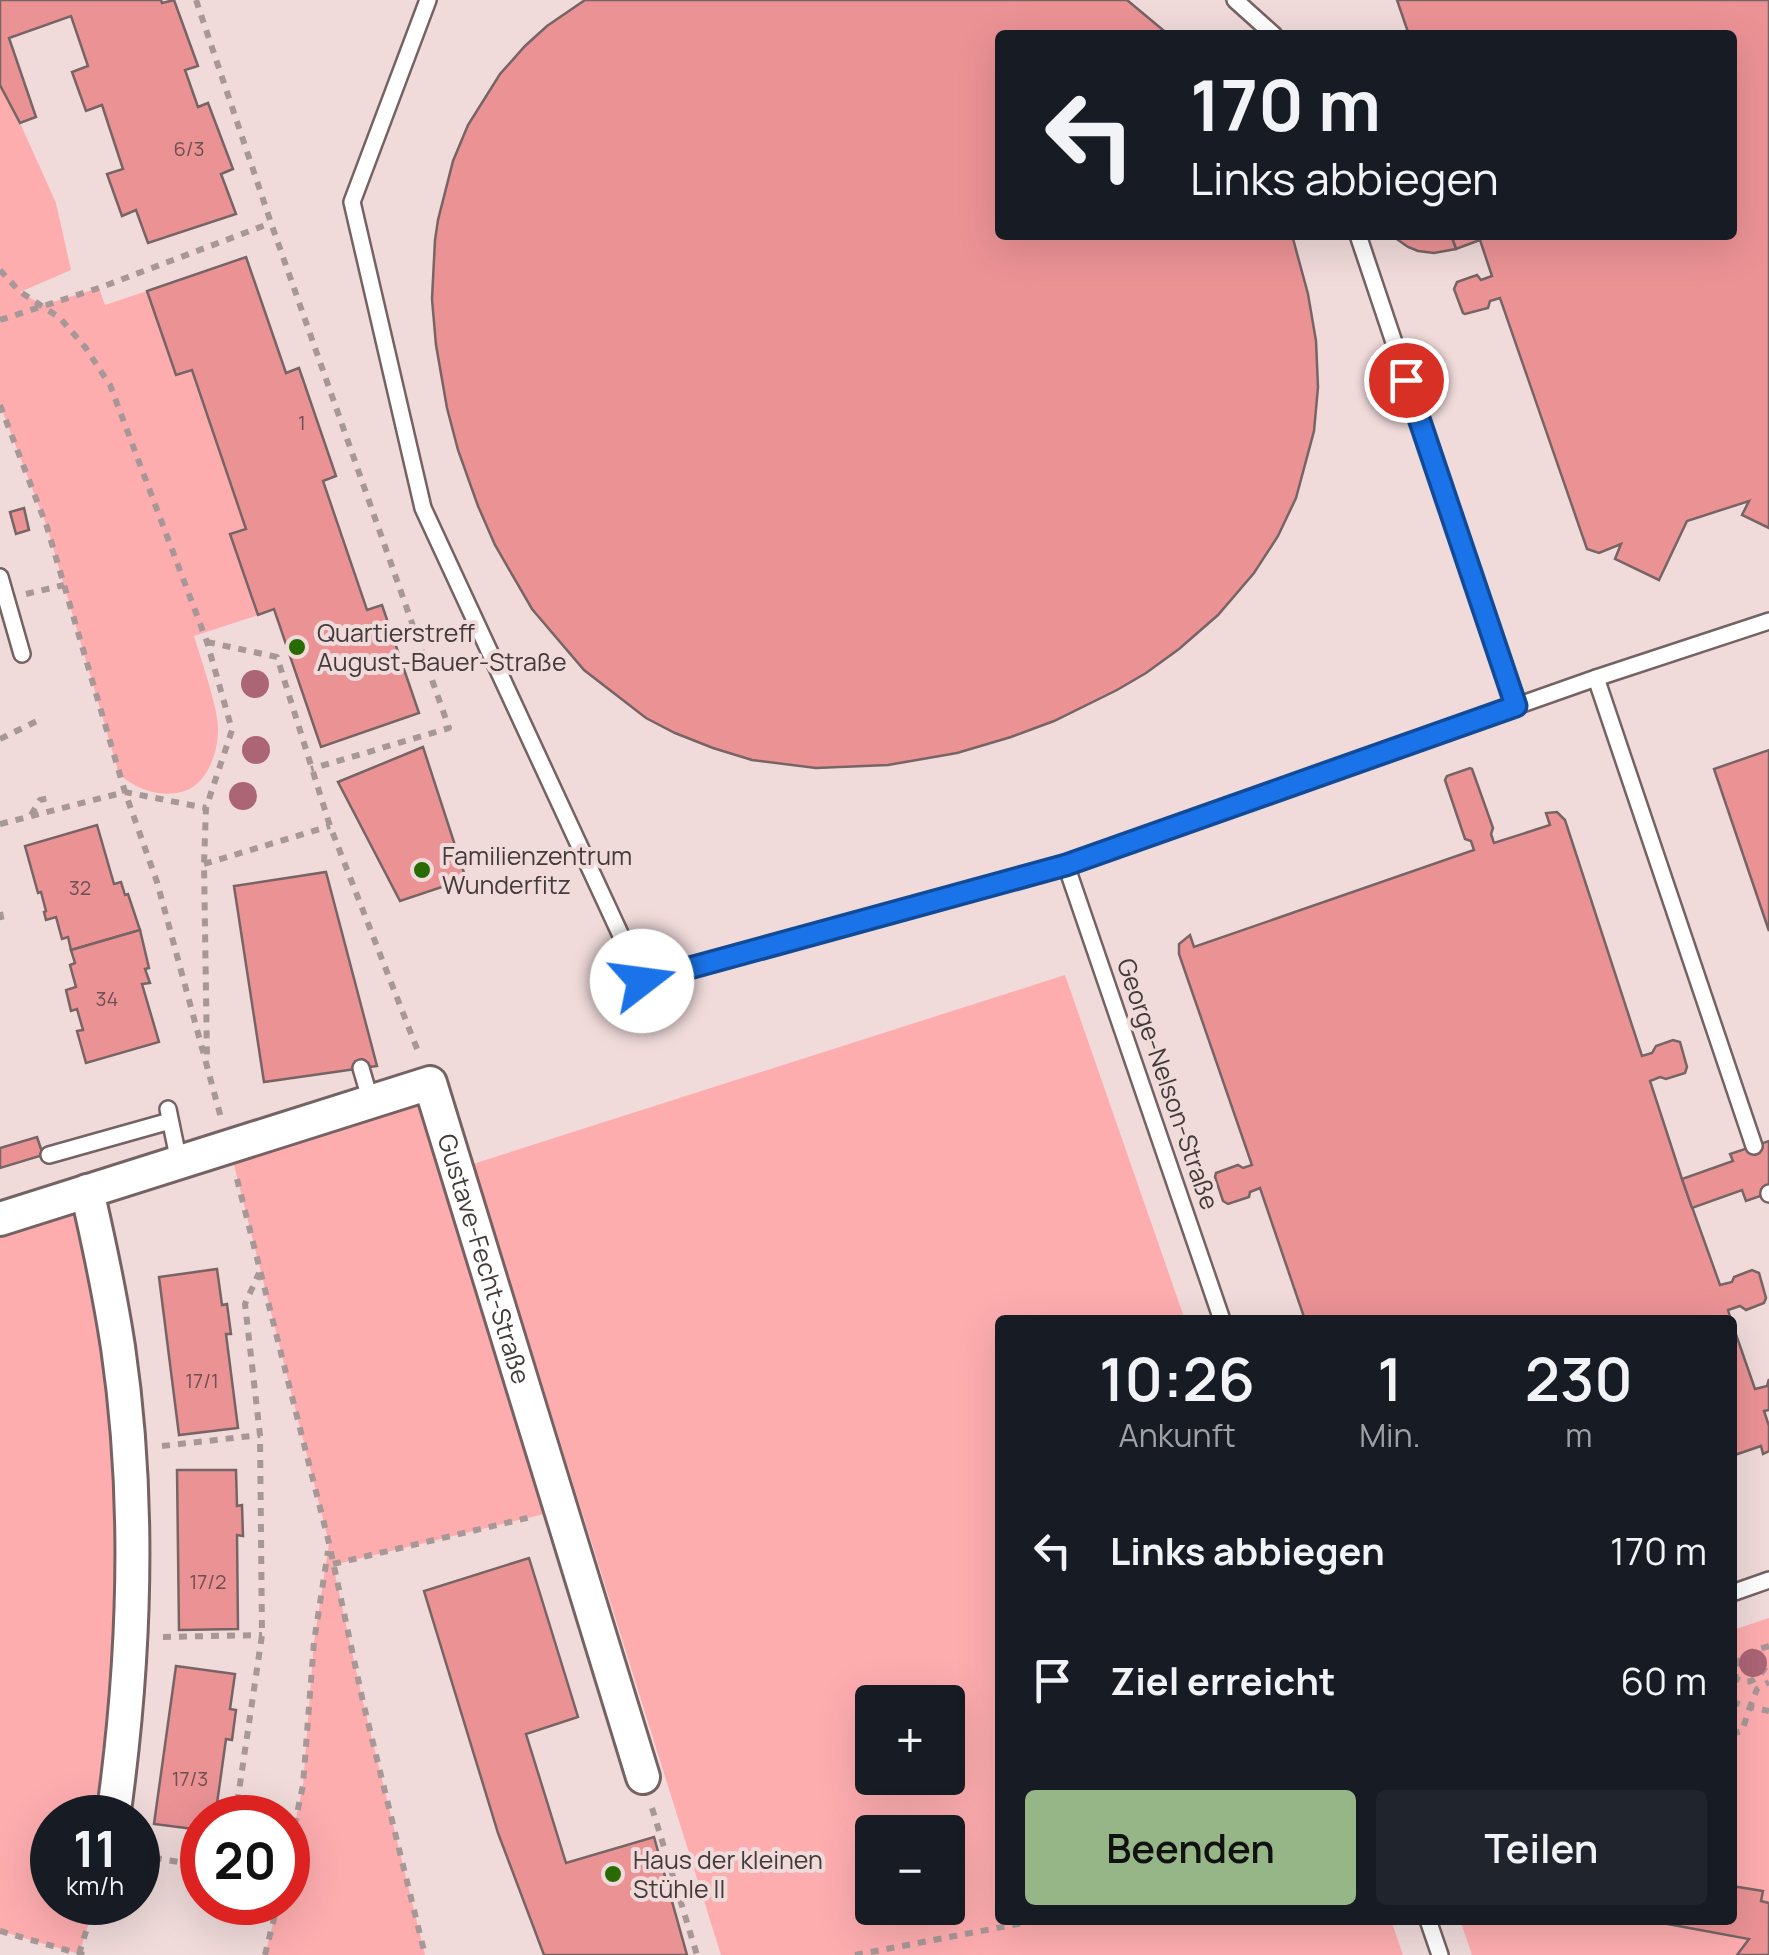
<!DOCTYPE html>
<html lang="de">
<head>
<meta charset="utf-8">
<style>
  :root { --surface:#171b24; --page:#20242c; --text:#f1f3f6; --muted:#9ea1a6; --accent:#97b688 }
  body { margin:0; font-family:Manrope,sans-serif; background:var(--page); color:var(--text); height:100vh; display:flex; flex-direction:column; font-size:38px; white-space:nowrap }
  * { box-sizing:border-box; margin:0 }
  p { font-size:32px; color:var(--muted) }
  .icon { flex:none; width:55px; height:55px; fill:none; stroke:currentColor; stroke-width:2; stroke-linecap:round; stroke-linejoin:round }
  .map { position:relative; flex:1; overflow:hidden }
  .drawer { position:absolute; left:995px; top:1315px; width:742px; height:610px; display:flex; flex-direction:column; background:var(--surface); border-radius:10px; box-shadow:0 10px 40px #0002 }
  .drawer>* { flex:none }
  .banner { position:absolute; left:995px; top:30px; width:742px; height:210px; border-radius:10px; box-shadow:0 10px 40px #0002; background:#171b24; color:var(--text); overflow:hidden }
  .tools { position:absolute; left:855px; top:1685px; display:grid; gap:20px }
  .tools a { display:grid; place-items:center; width:110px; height:110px; border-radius:10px; background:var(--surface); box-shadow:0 10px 40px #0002; font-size:50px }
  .speed { position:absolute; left:30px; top:1795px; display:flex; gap:20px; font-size:50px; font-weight:700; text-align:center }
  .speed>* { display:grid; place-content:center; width:130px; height:130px; border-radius:50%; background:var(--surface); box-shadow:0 10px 40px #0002; line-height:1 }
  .speed small { font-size:25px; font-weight:400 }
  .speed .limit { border:15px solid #d22; background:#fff; color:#111 }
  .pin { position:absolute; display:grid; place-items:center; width:85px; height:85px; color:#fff; margin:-42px; border:5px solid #fff; border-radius:50%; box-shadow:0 2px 10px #0007 }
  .me { position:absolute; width:110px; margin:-55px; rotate:75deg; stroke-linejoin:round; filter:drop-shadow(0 0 8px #0008) }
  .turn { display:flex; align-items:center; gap:35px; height:210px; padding:0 30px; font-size:45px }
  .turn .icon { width:130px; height:130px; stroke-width:2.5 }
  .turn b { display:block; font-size:70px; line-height:85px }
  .eta { display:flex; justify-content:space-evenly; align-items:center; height:170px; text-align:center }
  .eta b { font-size:60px; font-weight:600; line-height:70px }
  .cta { display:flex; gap:20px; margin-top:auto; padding:20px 30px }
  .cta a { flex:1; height:115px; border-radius:10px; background:var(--accent); color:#111; font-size:40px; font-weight:600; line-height:115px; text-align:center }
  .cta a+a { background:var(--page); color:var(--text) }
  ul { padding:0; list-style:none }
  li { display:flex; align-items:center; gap:30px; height:130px; padding:0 30px }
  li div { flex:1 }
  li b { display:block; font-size:38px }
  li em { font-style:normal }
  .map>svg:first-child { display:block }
  .green { fill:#feadaf; fill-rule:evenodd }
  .building { fill:#eb9295; stroke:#776464; stroke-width:2.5 }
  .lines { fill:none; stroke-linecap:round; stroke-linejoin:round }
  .lane-casing { stroke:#756262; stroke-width:20 }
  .street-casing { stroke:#756262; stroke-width:38 }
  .path { stroke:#a89797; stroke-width:6; stroke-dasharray:8 8; stroke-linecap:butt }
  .lane { stroke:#fff; stroke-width:15 }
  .street { stroke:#fff; stroke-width:32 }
  .tree { fill:#ac6574 }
  .route-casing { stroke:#114b97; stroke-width:25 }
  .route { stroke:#1a73e8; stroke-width:18 }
  .poi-dot { fill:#296b02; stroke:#f0dada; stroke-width:4 }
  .labels { text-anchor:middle; stroke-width:8; stroke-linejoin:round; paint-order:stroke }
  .number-label { font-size:20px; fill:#6d5051 }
  .poi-label { font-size:25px; fill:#433a3a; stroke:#f0dada; text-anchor:start }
  .street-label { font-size:25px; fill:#433a3a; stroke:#f0dada }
</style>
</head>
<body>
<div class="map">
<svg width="1769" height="1955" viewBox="0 0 1769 1955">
  <rect width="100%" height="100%" fill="#f0dada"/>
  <g class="green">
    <path d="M0,85L20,123L56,203L71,270L20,292L43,305L99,288L105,305L147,291L176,374L192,370L246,529L231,534L258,615L194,636C201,660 217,704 218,727C219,753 206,790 176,793C154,796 135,788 119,774L47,527L0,405Z"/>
    <path d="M1065,975L1185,1320H1000V1920H1391L1403,1955H721L473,1164ZM948,1702V1778H872V1702ZM948,1832V1908H872V1832Z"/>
    <path d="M430,1083L561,1510L333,1565L363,1702L425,1955H265L278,1903L288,1902V1857L303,1785L314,1642L329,1543L229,1145Z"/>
    <path d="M87,1191L127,1428L113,1817L52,1818V1902L95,1903L79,1954L0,1931V1219Z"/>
    <path d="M1769,1618V1955H1472L1460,1920H1732L1733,1630Z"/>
  </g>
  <g class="building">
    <path d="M0,0H161L162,3L174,0L198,66L185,70L198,107L208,103L233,169L221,174L236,214L148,243L136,210L122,216L107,174L123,169L102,105L86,111L72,72L88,66L71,16L9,38L36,117L20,123L0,85Z"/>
    <path d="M585,0H1127L1169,35H1000V235H1292L1308,294L1316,341L1318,387L1314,431L1296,498L1278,536L1254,573L1218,615L1179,649L1146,673L1117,690L1054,721L1011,737L957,753L888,765L816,768L752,760L713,748L675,733L646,718L584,670L532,609L495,545L478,506L458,450L447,408L436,345L432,299L435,240L438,220L453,161L468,125L500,74L525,46L547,26Z"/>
    <path d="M1397,0H1769V528L1742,515L1749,501L1687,521L1659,580L1615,559L1621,544L1599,553L1587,549L1500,298L1490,301L1488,308L1465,314L1463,313L1454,289L1457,282L1477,275L1481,280L1492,276L1480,240L1456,249L1451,235H1732V35H1409Z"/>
    <path d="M1391,235H1451L1456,249L1434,253L1418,251L1408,247Z"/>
    <path d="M246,257L286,373L299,368L336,476L323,481L367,610L382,605L419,713L321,747L274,609L258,615L230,534L246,529L192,370L176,375L147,291Z"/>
    <path d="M24,508L29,530L16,534L10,512Z"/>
    <path d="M423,747L466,879L400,901L338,782Z"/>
    <path d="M1769,750V931L1714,769Z"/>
    <path d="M1470,768L1472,769L1493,828L1491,834L1494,843L1550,825L1546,813L1557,812L1565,820L1642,1056L1652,1053L1656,1046L1673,1040L1680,1042L1687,1067L1685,1073L1666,1079L1660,1077L1650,1081L1682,1179L1720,1285L1732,1282L1734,1277L1752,1270L1759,1273L1766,1298L1764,1303L1746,1310L1740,1306L1728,1310L1731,1320H1305L1260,1188L1250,1192L1249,1197L1228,1204L1223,1201L1215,1177L1216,1173L1238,1165L1243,1168L1252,1165L1179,954V944L1190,935L1194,947L1474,850L1471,841L1465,839L1445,780L1447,776Z"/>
    <path d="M97,825L114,884L121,882L125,895L128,894L140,930L71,950L68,937L62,939L56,917L46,920L44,912L46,911L41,892L38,893L25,846Z"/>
    <path d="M326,872L377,1066L264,1082L234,886Z"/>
    <path d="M140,930L149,968L145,969L150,983L142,984L159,1042L86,1063L77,1031L83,1030L77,1009L71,1011L66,990L76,987L70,965L75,963L71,950Z"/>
    <path d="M37,1137L43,1155L0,1168V1148Z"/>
    <path d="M1769,1141V1193L1746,1201L1742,1190L1692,1208L1682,1179L1733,1161L1730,1154Z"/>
    <path d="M217,1269L222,1305L227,1304L231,1334H226L238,1428L179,1435L159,1277Z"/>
    <path d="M1732,1323L1755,1389L1767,1386L1769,1379V1410L1764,1411L1769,1426V1451L1763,1454L1761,1446L1732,1456Z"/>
    <path d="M177,1470H236L237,1506L242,1505L243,1536L237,1535L238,1629L179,1630Z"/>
    <path d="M529,1558L578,1717L526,1734L566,1863L654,1837L687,1955H544L498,1833L424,1591Z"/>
    <path d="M176,1666L235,1674L230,1709L236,1710L232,1740L226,1739L215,1818H202V1830L154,1824Z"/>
    <path d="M1732,1886L1763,1891L1761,1901L1769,1903V1955H1737L1749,1939L1646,1920H1732Z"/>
  </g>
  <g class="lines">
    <defs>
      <g id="lane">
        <path d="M428,0L352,202L423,508L642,981L1066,865L1596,678L1769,621"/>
        <path d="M1235,0L1274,35"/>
        <path d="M1358,235L1516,706"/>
        <path d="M0,577L22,654"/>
        <path d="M1596,678L1754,1146"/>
        <path d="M1066,865L1222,1320"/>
        <path d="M361,1068L371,1102"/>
        <path d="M168,1109L179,1162"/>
        <path d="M49,1155L170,1121"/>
        <path d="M1769,1193V1194"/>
        <path d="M1732,1593L1769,1580"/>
        <path d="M1428,1920L1440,1955"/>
      </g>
      <g id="street">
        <path d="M87,1191C99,1243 110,1295 118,1347C141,1504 135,1661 113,1818"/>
        <path id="s1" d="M0,1219L430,1083L643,1777"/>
      </g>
    </defs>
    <use href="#lane" class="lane-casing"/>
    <use href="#street" class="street-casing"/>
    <g class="path">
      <path d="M196,0L271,223L449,728L311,769"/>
      <path d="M0,270L19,291L60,318L85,347L110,385L207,642L232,730L206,808L204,864L207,1057"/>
      <path d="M0,320L99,288L271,223"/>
      <path d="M0,405L47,527L125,792L157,882L221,1118"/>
      <path d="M26,594L64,585"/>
      <path d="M207,642L277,657L330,826L419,1054"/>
      <path d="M0,739L37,721"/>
      <path d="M31,815L40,800L54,797"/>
      <path d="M0,824L125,792L206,808"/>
      <path d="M204,864L330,826"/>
      <path d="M0,912L2,922"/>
      <path d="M237,1179L329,1543L363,1702L425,1955"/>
      <path d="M162,1446L260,1435"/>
      <path d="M333,1564L531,1517"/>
      <path d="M163,1637L262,1635"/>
      <path d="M1769,1646C1752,1651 1732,1656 1736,1678C1750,1689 1763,1674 1769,1661"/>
      <path d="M1732,1702L1750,1707L1757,1689L1769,1682"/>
      <path d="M1732,1734L1742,1731L1750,1707L1769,1711"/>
      <path d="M652,1808L697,1955"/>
      <path d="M235,1818L262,1635L260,1435L245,1304L259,1273"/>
      <path d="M138,1855L202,1866"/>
      <path d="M288,1857L303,1785L314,1642L328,1551"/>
      <path d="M0,1931L84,1955"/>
      <path d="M79,1954L95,1902"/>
      <path d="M265,1955L278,1902"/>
      <path d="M855,1955L1039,1920"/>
    </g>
    <use href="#lane" class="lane"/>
    <use href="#street" class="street"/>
  </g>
  <g class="tree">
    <circle cx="255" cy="684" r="14"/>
    <circle cx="256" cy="750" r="14"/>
    <circle cx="243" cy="796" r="14"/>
    <circle cx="1753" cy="1663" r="14"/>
  </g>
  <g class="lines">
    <defs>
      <path id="route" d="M642,981L1066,865L1516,706L1406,380"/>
    </defs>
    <use href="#route" class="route-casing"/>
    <use href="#route" class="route"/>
  </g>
  <g class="poi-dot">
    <circle cx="297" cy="647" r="10"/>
    <circle cx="422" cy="870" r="10"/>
    <circle cx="613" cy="1874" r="10"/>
  </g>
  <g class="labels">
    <g class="number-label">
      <text x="189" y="156">6/3</text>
      <text x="302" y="430">1</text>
      <text x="80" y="895">32</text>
      <text x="107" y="1006">34</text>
      <text x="202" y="1388">17/1</text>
      <text x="208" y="1589">17/2</text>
      <text x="190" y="1786">17/3</text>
    </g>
    <g class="poi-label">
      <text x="317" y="642">Quartierstreff<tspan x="317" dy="29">August-Bauer-Straße</tspan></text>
      <text x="442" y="865">Familienzentrum<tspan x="442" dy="29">Wunderfitz</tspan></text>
      <text x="633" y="1869">Haus der kleinen<tspan x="633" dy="29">Stühle II</tspan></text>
    </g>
    <g class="street-label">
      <text transform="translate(1168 1084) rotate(71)" y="9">George-Nelson-Straße</text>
      <text dy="9" stroke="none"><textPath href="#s1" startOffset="635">Gustave-Fecht-Straße</textPath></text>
    </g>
  </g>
</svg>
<div class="tools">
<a>+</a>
<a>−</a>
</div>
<div class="speed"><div>11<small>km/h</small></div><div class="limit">20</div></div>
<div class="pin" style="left:1406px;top:380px;background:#d93025"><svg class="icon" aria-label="arrive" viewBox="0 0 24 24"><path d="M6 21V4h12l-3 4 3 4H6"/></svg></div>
<svg class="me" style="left:642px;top:981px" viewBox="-20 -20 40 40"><circle r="19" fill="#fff"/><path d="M0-13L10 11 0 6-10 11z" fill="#1a73e8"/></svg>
<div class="banner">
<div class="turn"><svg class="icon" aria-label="left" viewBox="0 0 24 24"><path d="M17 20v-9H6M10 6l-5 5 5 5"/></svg><div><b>170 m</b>Links abbiegen</div></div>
</div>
<section class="drawer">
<div class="eta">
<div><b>10:26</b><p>Ankunft</p></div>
<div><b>1</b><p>Min.</p></div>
<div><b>230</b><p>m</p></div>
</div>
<ul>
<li><svg class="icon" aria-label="left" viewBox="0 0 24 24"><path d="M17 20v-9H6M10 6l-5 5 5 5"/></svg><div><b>Links abbiegen</b></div><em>170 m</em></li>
<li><svg class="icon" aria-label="arrive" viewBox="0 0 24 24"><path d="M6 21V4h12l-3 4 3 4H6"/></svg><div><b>Ziel erreicht</b></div><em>60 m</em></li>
</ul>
<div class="cta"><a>Beenden</a><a>Teilen</a></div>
</section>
</div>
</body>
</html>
